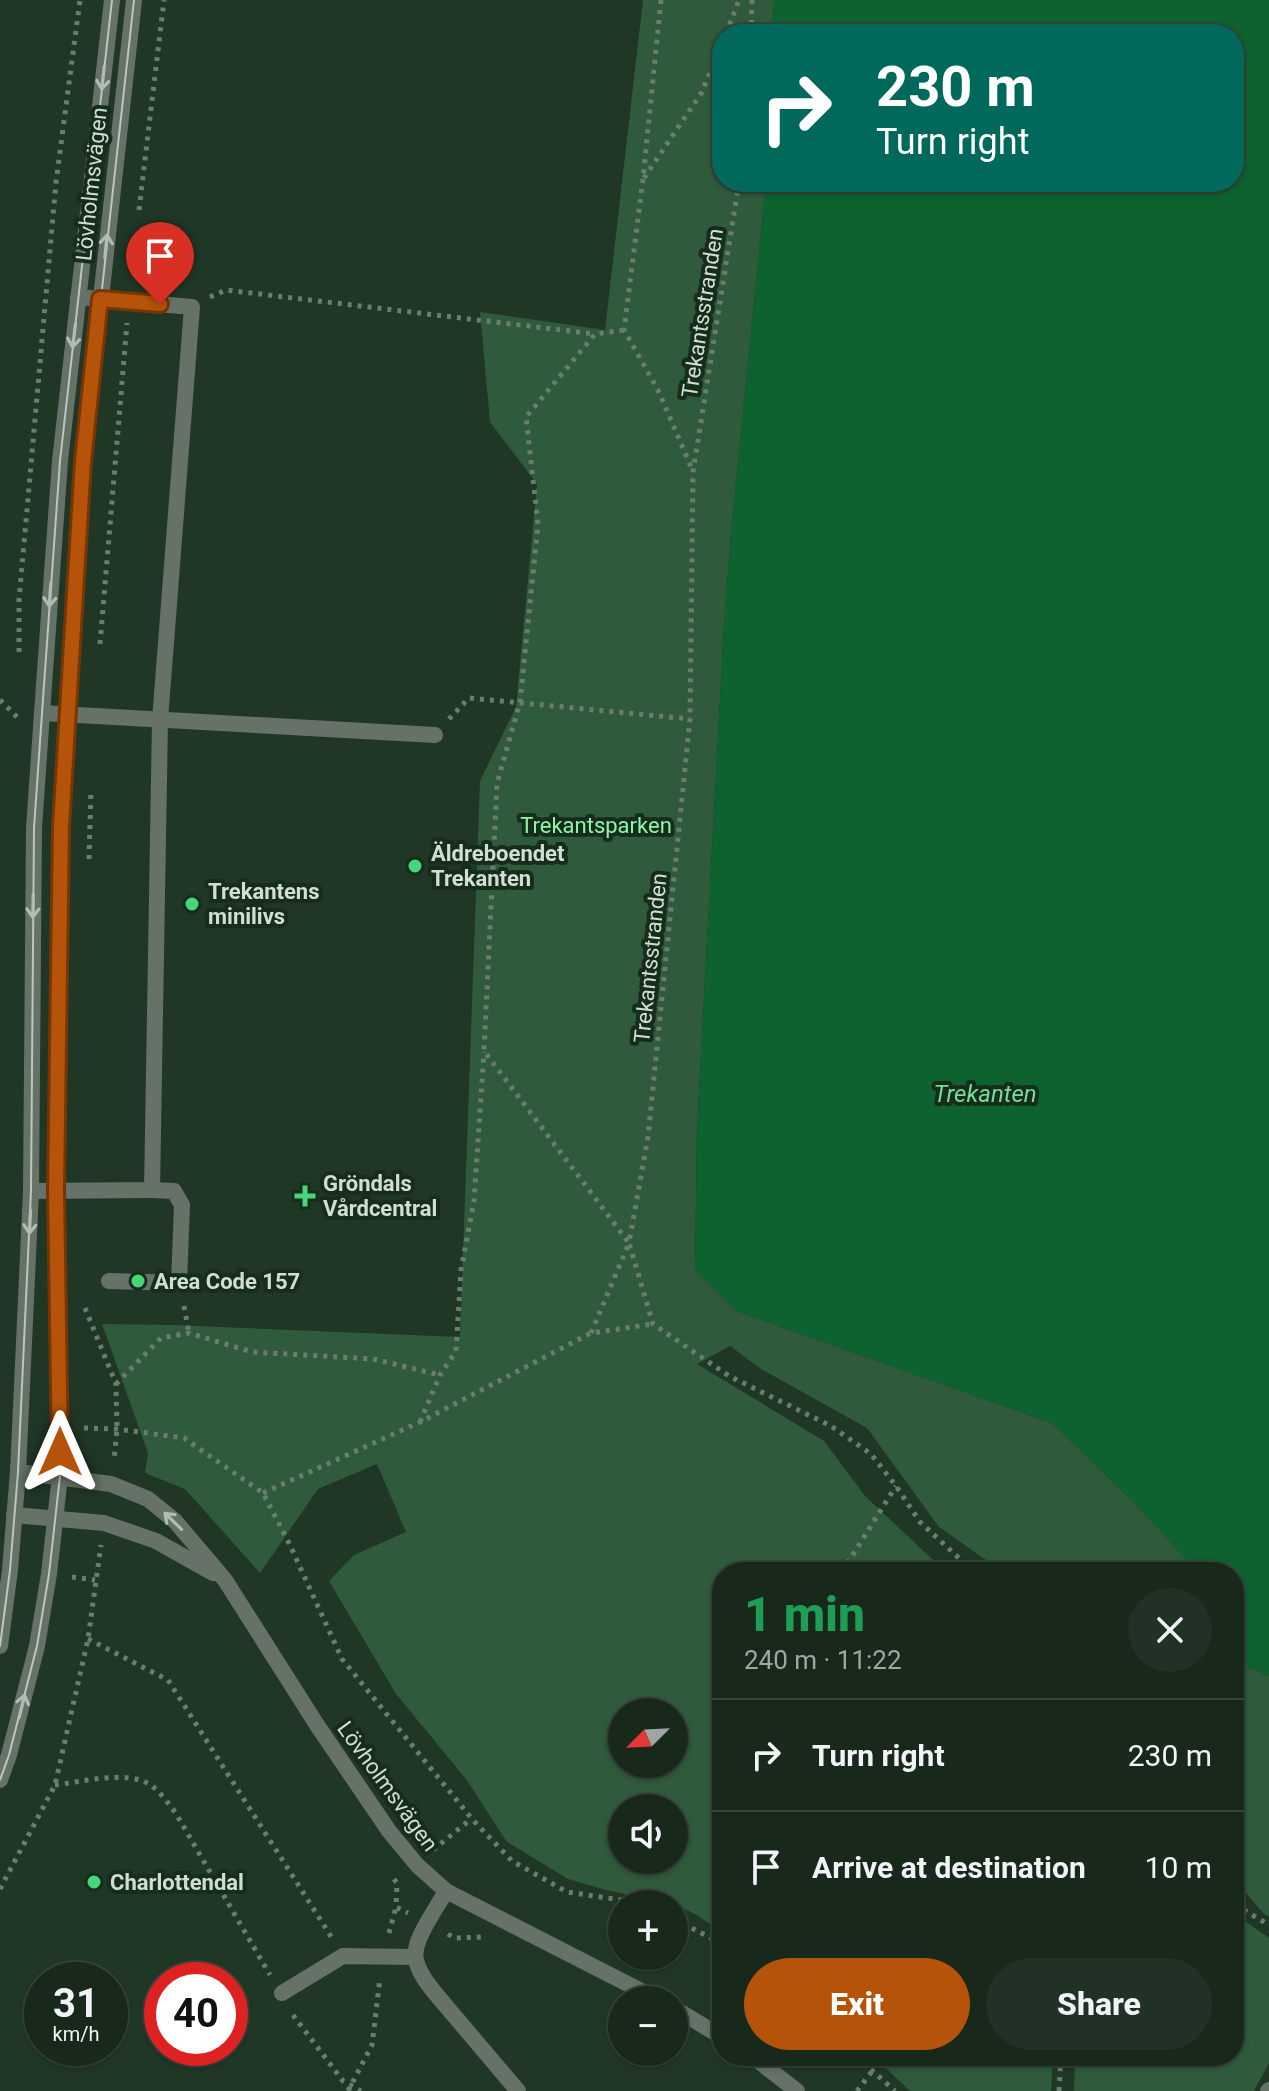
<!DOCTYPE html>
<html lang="en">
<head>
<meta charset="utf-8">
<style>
  :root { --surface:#18291c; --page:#213125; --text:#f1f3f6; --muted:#9fa6a3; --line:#36453b; --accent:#b45309 }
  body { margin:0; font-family:Roboto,sans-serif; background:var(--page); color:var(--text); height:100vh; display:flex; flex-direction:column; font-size:30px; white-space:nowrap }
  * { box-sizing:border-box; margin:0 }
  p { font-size:26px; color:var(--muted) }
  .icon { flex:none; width:44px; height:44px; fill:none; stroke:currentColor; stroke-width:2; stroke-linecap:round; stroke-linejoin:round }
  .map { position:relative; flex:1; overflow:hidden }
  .drawer { position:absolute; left:712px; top:1562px; width:532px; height:504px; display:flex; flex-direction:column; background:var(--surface); border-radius:32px; box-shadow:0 2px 6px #0004,0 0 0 2px var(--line) }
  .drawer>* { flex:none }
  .top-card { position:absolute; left:712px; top:24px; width:532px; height:168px; border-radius:32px; box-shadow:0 2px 6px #0004,0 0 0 2px var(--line); background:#00695c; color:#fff; overflow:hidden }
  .needle { width:52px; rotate:246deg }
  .buttons { position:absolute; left:608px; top:1698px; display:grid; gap:16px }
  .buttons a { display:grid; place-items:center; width:80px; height:80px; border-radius:50%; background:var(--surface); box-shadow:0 2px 6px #0004,0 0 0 2px var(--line); font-size:40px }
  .speed { position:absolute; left:24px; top:1962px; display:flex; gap:16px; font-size:40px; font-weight:700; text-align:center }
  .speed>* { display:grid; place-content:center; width:104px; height:104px; border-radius:50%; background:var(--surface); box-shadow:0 2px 6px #0004,0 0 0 2px var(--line); line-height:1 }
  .speed small { font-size:20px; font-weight:400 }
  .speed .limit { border:12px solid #d22; background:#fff; color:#111 }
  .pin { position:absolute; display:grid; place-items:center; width:68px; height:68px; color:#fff; margin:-82px -34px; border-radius:50% 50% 50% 0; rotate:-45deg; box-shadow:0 0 8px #0007 }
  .pin .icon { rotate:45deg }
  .me { position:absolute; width:88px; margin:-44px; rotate:0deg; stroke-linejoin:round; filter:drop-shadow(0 0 6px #0008) }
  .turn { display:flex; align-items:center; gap:28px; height:168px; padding:0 32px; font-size:36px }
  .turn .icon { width:104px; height:104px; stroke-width:2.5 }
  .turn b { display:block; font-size:56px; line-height:68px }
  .round { display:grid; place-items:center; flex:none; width:84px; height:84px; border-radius:42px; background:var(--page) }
  .summary { display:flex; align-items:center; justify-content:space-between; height:136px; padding:0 32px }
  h1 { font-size:48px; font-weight:800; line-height:60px; color:#1e9e55 }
  .action { display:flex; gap:16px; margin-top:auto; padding:16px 32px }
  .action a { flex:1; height:92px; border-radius:48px; background:var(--accent); color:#fff; font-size:32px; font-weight:800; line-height:92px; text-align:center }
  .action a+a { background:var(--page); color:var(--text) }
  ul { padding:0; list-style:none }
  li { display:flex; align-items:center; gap:24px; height:112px; padding:0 32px; border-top:2px solid var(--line) }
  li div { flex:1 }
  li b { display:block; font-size:30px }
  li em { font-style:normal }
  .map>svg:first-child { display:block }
  .green { fill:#2f5a3b; fill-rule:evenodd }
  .water { fill:#0d6230 }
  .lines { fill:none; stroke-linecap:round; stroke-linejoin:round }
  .path { stroke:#6a7e6f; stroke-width:5; stroke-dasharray:4 6; stroke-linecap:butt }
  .service { stroke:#667168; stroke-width:16 }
  .minor { stroke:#667168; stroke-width:16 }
  .tertiary { stroke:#667168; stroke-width:16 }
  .tram { stroke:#b9c8bc; stroke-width:2 }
  .oneway { stroke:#b0bdb3 }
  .route-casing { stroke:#753606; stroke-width:20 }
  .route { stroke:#b45309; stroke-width:14 }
  .poi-dot { fill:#46d77a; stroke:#162d1c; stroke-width:3 }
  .labels { text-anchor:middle; stroke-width:8; stroke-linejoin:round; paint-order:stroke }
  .street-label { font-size:22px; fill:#d0ded3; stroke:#162d1c }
  .park-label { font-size:22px; fill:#8ef4aa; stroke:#162d1c }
  .poi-label { font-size:22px; font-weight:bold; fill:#d0ded3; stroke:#162d1c; text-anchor:start }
  .water-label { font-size:24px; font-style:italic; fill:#77dc94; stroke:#162d1c }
</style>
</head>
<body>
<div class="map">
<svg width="1269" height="2091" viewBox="0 0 1269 2091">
  <rect width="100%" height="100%" fill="#203726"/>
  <g class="green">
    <path d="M643,0H774L772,34H722V182H766L732,522L724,624L697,1130L695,1269L737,1311L1052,1423L1132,1500L1190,1563L1194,1572H1003L939,1527L867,1428L761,1369L730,1346L697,1364L824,1441L865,1496L946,1572H722V1932L695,1914L674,1904L606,1890L568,1879L507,1842L466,1779L396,1694L329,1581L354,1555L406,1532L377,1464L318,1489L260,1573L185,1489L145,1473L148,1453L102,1324L173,1325L460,1337L480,781L516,707L537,484L490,422L480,312L605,330ZM622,1712H674V1764H622ZM622,1808H674V1860H622Z"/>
    <path d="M1234,1661L1269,1676V1916L1264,1914L1240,1886L1234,1842Z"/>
    <path d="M1234,1911L1235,1914L1269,1938V2063L1254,2091H1074L1075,2056H1234Z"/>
    <path d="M873,2056H1053L1051,2091H910Z"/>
  </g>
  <path class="water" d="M774,0H1269V1676L1234,1661V1572H1194L1189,1563L1132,1500L1052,1423L737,1311L695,1269L697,1130L724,624L732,522L766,182H1234V34H772Z"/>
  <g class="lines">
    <g class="path">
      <path d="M661,0L643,179L624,330L658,390L692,469"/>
      <path d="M726,34L739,0"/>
      <path d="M751,34L752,0"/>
      <path d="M644,178L702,92L722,43"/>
      <path d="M739,182L693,472L690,719L648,1137L629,1243L653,1324L729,1376L831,1426L871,1454L896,1486L920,1522L974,1572"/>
      <path d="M139,210L164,0"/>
      <path d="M210,297L226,290L595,334"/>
      <path d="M100,644L127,323"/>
      <path d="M19,652V600L56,182L80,0"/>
      <path d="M0,700L17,717"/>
      <path d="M449,719L469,698L690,719"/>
      <path d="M89,859L91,789"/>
      <path d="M184,1306L189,1333"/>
      <path d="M85,1308L116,1384L117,1429L114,1460"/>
      <path d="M591,1333L629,1243L484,1051L497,783L520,702L538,524L526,417L595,334L624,330"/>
      <path d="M116,1384L161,1338L189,1333L252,1352L373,1359L440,1375"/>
      <path d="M420,1422L440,1375L456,1351L461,1270L474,1201L484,1052"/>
      <path d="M84,1428L117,1429L184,1438L263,1493L289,1543L342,1659L472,1819L512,1861L567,1892L621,1900L632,1904"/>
      <path d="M263,1493L420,1422L591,1333L653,1324"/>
      <path d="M842,1572L896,1486"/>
      <path d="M72,1577L95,1580"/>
      <path d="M88,1639L168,1680L332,1938"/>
      <path d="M55,1785C81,1782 127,1770 149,1784C160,1791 167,1802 175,1812L270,1975"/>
      <path d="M433,1850L471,1819"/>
      <path d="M394,1879L397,1883L396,1907L408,1913"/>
      <path d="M1234,1883L1239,1907L1269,1925"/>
      <path d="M0,1889L55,1785L88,1639L101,1545"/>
      <path d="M674,1919L715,1940L722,1946"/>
      <path d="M389,1933L396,1907"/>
      <path d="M448,1934L454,1938L481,1937"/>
      <path d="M715,1940L722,1911"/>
      <path d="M293,2015L343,2081L361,2091"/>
      <path d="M856,2056L895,2091"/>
      <path d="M348,2091L372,2045L380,1978"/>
      <path d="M857,2091L873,2070"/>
      <path d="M1059,2091L1061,2056"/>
    </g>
    <g class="service">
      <path d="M42,713L435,735"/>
      <path d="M31,1191L152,1190L160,720L192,307L78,297"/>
      <path d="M109,1281L179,1283L182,1205L174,1191L152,1190"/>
      <path d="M282,1993L343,1956L414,1957"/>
      <path d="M1268,2091L1269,2090"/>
    </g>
    <path class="minor" d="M446,1891C437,1908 411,1942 416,1960C419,1973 427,1983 435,1993L518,2091"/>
    <g class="tertiary">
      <path d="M18,1472L111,1484L148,1499L175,1521L225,1580L317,1725L389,1831L417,1865L446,1891L659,2000"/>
      <path d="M14,1515L104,1523L156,1541L213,1573"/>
      <path d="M0,1646L10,1570L18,1472L31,1191L34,828L42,713L60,461L112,0"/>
      <path d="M0,1780L9,1755L37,1646L49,1574L60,1476L61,1427L56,1191L61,826L83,461L134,0"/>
      <path d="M674,2008L722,2037"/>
      <path d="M752,2056L797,2091"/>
    </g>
    <g class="tram">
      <path d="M0,1646L10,1570L18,1472L31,1191L34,828L42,713L60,461L112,0"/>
      <path d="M0,1780L9,1755L37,1646L49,1574L60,1476L61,1427L56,1191L61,826L83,461L134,0"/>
    </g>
  </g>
  <defs><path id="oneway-shaft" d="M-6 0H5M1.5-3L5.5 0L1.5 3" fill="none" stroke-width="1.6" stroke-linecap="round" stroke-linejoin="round" transform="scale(2)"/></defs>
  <g class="oneway">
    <use href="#oneway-shaft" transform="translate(103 78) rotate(96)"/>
    <use href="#oneway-shaft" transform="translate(106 246) rotate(-84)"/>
    <use href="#oneway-shaft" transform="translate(74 336) rotate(97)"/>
    <use href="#oneway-shaft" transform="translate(50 595) rotate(94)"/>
    <use href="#oneway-shaft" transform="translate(33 906) rotate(91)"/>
    <use href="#oneway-shaft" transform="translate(30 1222) rotate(93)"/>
    <use href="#oneway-shaft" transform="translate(173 1521) rotate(-136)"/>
    <use href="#oneway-shaft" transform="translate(22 1706) rotate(-76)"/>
  </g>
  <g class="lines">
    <defs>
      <path id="route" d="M60,1452L56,1191L61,826L83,461L100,299L160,304"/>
    </defs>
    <use href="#route" class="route-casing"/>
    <use href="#route" class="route"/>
  </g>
  <g class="poi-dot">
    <circle cx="415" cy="866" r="8"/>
    <circle cx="192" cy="904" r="8"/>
    <path d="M301 1184h8v8h8v8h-8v8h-8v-8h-8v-8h8z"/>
    <circle cx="138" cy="1281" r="8"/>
    <circle cx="94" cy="1882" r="8"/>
  </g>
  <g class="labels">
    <g class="street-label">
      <text transform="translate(91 184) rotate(-84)" y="8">Lövholmsvägen</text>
      <text transform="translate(702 313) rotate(-81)" y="8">Trekantsstranden</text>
      <text transform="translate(650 958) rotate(-84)" y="8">Trekantsstranden</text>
      <text transform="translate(388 1786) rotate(54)" y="8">Lövholmsvägen</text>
    </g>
    <g class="park-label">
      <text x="596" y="833">Trekantsparken</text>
    </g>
    <g class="poi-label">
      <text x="431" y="861">Äldreboendet<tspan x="431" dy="25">Trekanten</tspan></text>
      <text x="208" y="899">Trekantens<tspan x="208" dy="25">minilivs</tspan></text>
      <text x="323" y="1191">Gröndals<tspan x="323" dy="25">Vårdcentral</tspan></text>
      <text x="154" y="1289">Area Code 157</text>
      <text x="110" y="1890">Charlottendal</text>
    </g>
    <g class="water-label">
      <text x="985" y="1102">Trekanten</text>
    </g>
  </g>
</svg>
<div class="buttons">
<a><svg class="needle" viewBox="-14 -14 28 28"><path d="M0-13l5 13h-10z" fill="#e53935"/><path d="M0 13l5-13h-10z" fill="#9fa6a3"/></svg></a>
<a><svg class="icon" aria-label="sound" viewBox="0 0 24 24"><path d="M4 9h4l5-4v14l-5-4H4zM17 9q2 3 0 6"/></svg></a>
<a>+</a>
<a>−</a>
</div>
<div class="speed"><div>31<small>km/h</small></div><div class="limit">40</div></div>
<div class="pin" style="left:160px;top:304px;background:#d93025"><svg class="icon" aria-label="arrive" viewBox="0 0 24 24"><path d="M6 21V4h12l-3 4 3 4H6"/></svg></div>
<svg class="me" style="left:60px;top:1452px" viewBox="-20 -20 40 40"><path d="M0-17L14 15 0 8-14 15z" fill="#b45309" stroke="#fff" stroke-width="4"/></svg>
<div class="top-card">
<div class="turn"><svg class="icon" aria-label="right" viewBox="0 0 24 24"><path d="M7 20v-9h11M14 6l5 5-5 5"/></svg><div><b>230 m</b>Turn right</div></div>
</div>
<section class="drawer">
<div class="summary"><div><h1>1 min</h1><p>240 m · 11:22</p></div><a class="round"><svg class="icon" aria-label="close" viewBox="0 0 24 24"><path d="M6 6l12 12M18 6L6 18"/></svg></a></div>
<ul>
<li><svg class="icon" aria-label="right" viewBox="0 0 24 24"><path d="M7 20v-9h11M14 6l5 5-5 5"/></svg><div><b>Turn right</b></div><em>230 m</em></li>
<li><svg class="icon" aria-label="arrive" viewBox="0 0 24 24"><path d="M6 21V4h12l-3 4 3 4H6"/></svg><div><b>Arrive at destination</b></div><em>10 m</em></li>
</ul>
<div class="action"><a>Exit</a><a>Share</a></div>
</section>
</div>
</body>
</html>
